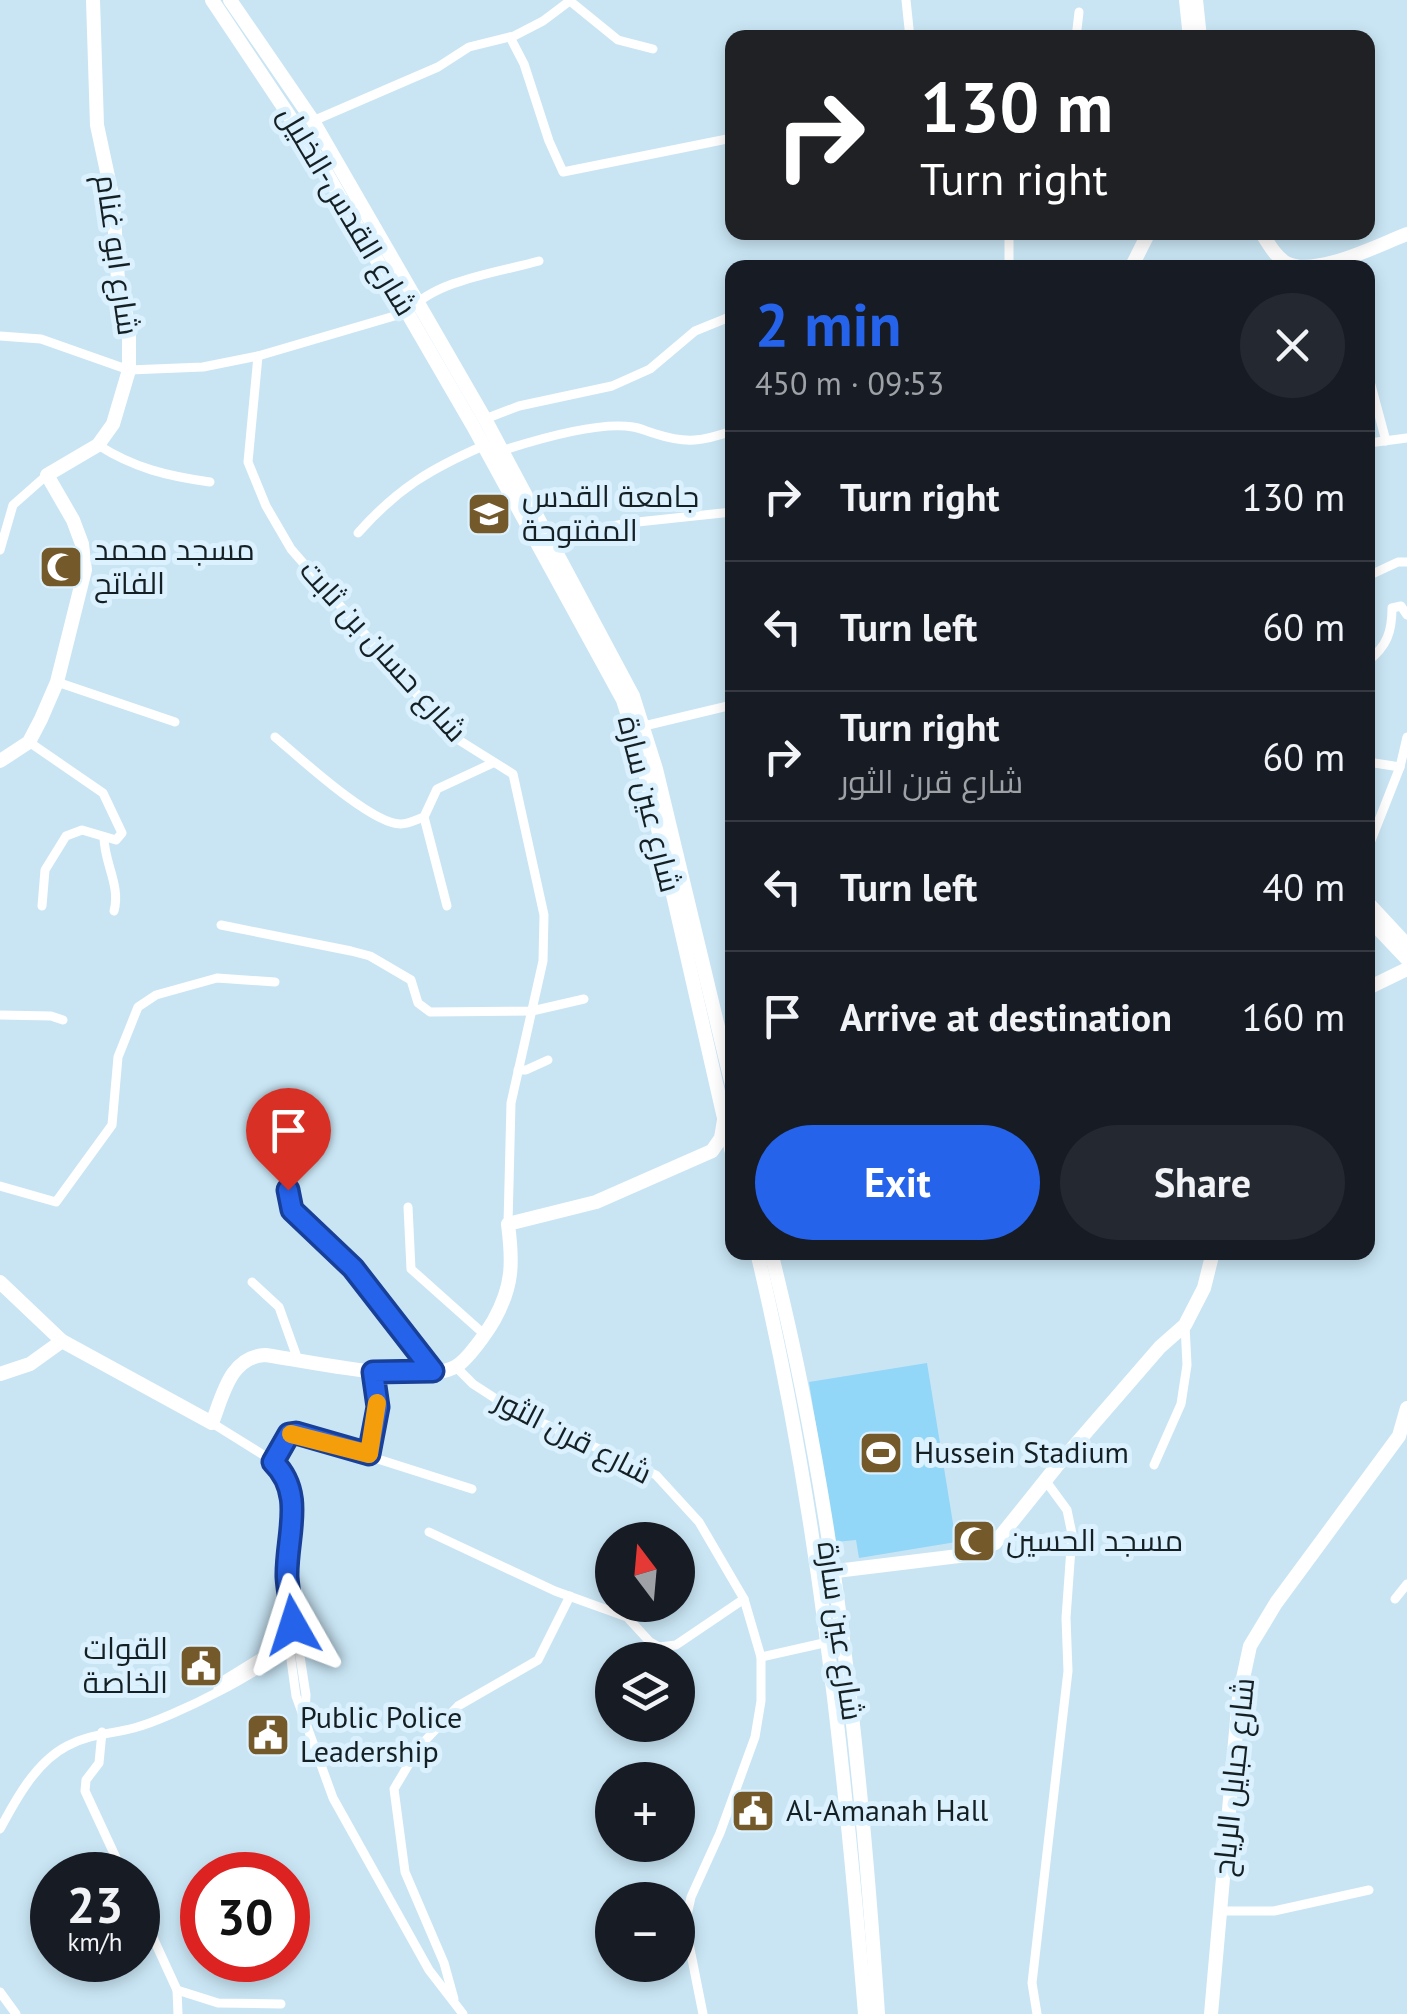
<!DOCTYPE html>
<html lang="en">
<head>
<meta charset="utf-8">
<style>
  :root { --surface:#171b24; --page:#242831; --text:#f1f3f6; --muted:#9ea1a6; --line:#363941; --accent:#2563eb }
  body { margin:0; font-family:"PT Sans",Cairo,sans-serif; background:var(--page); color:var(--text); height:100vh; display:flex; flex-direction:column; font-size:38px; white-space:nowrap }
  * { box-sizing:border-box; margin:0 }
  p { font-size:32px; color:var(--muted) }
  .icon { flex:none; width:55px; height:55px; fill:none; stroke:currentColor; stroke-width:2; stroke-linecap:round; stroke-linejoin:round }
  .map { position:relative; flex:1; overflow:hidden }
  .drawer { position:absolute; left:725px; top:260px; width:650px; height:1000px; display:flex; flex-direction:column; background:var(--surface); border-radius:20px; box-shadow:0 5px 15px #0003 }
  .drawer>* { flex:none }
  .top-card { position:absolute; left:725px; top:30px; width:650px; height:210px; border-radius:20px; box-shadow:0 5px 15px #0003; background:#202124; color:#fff; overflow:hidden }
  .needle { width:65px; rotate:344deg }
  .fabs { position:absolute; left:595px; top:1522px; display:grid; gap:20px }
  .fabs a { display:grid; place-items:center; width:100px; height:100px; border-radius:50%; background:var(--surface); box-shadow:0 5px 15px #0003; font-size:50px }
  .speed { position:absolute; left:30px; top:1852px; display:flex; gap:20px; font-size:50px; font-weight:700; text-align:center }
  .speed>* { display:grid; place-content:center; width:130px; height:130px; border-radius:50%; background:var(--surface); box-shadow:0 5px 15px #0003; line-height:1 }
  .speed small { font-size:25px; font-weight:400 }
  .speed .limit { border:15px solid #d22; background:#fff; color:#111 }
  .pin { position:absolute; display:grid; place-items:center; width:85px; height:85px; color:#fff; margin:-102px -42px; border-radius:50% 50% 50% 0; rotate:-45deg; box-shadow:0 0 10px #0007 }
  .pin .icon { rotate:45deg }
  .me { position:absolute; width:110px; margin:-55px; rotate:354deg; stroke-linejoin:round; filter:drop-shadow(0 0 8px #0008) }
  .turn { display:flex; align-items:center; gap:35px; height:210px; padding:0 30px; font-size:45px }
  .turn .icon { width:130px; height:130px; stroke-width:2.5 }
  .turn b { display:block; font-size:70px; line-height:85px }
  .round { display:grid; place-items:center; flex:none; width:105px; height:105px; border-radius:52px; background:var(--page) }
  .head { display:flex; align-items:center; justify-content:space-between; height:170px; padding:0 30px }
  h1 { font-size:60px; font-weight:800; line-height:75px; color:var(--accent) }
  .action { display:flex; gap:20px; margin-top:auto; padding:20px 30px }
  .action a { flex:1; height:115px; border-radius:60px; background:var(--accent); color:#fff; font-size:40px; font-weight:800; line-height:115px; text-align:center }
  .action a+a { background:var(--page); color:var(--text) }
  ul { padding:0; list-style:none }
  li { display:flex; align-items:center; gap:30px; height:130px; padding:0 30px; border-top:2px solid var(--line) }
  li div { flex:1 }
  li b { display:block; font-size:38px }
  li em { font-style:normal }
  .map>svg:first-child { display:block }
  .green { fill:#92d6f8 }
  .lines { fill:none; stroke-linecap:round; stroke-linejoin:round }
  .street { stroke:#fff; stroke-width:9 }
  .secondary { stroke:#fff; stroke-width:14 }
  .route-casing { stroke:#184099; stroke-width:25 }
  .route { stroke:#2563eb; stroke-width:18 }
  .slow { stroke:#f59e0b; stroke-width:18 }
  .labels { text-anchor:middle; stroke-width:10; stroke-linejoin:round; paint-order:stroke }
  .street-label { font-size:30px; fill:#152025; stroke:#dbf1fe }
  .poi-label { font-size:30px; fill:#152025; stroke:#dbf1fe; text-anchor:start }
</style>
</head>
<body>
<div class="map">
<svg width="1407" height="2014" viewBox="0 0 1407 2014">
  <rect width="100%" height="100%" fill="#c9e5f4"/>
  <path class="green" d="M927,1363L956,1542L859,1558L856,1540L835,1542L809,1382Z"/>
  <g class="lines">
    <g class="street">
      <path d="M906,0L910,38"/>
      <path d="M570,1L618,40L653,49"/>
      <path d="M510,37L524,64L549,141L563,172L732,138"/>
      <path d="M1076,38L1079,12"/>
      <path d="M313,121L438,67L469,47L514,36L543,21L571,0"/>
      <path d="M1009,232V268"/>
      <path d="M0,336L41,339L129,370L203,367L258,356L408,312C434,280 500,272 539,261"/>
      <path d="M258,356L248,462L266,506L291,549L454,737L513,774L544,915L543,961L511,1103L508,1224"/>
      <path d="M1368,374L1386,441"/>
      <path d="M485,419L519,406L612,386L650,369L695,331L732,316"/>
      <path d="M98,445C134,468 167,476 210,482"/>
      <path d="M1368,448L1369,443L1407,438"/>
      <path d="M501,451C535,440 598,421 633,427C641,428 648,432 656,434C687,444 703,441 732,431"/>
      <path d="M1368,459V465"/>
      <path d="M358,533C397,489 430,469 483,446"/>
      <path d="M549,539L628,523L732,512"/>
      <path d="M0,550L13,505L47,475"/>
      <path d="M1368,576L1398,562H1407"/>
      <path d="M1368,661C1387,646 1392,632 1392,608L1401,606L1407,615"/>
      <path d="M57,682L175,722"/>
      <path d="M644,726L732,705"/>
      <path d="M275,737C299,757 372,825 401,824C408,824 418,819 424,817L437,789L493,763"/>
      <path d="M29,742L103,793L122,833L116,840L82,830L66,836L45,870L42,906"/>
      <path d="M1368,762L1400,767"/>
      <path d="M424,817L447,906"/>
      <path d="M104,837C104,863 121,886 114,911"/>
      <path d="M1368,848L1400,767L1407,737"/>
      <path d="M221,925L351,951L370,956L411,980L418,1003L430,1012L532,1011L584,999"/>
      <path d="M0,1015L51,1016L63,1020"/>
      <path d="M518,1070H526L548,1060"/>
      <path d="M292,1150L290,1209L353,1268L433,1371"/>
      <path d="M0,1186L56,1202L112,1125L118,1057L138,1007L156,995L217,978L275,982"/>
      <path d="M408,1207L411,1269L485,1335"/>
      <path d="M252,1282L279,1307L298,1360"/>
      <path d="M456,1367L473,1384L510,1408L656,1475L699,1522L744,1599L761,1657V1701L755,1737L720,1833L691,1897L685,1924L703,2014"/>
      <path d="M212,1423L273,1461L288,1480L293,1506L283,1602L296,1696L333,1798L429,1970L463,2014"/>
      <path d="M369,1454L378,1407L373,1372"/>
      <path d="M273,1461L289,1434L296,1433L472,1489"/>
      <path d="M1154,1465L1181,1404L1187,1365L1185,1325"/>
      <path d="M429,1532L555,1591L627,1617L650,1642L659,1647L676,1645L744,1599"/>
      <path d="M289,1585L306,1695L305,1713"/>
      <path d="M1395,1599L1407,1584"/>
      <path d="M761,1657L828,1642"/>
      <path d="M218,1689L224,1680L289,1640"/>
      <path d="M102,1732L99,1763L86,1780L85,1791L124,1875"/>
      <path d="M0,1829C16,1799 36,1762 67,1746C89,1734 111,1734 134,1728C170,1719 275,1667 295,1639"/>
      <path d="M138,1905L177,1990L178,2014"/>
      <path d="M1220,1911H1274L1369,1890"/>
      <path d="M177,1990L218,2003L281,2004"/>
      <path d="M0,1992L16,2014"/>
      <path d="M454,1999L444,1963L405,1872L394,1789L419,1747L458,1706L538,1660L570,1596"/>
      <path d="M1037,2014L1032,1983L1068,1671L1066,1618L1072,1534L1067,1510L1045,1480"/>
    </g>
    <g class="secondary">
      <path d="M212,0L320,162L473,426L623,700L642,759L732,1153"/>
      <path d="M230,0L313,121L485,419L633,696L656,769L732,1085"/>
      <path d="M1186,0L1190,38"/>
      <path d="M1196,0L1200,38"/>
      <path d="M1261,232C1268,243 1275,256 1286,263C1315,278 1378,245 1407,234"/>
      <path d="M1131,268L1149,232"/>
      <path d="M0,761L29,742L41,719L57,682L85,570L82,544L73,520L47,475L98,445L113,424L129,370V327L118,281L113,200L97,125L93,0"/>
      <path d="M1368,903L1407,945"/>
      <path d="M1368,918L1407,959"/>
      <path d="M1368,988L1407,969"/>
      <path d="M757,1252C817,1502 844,1758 865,2014"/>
      <path d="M771,1252C834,1501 861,1759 878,2014"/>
      <path d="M0,1282L62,1341L212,1423C223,1395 230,1357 265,1355C309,1361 417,1386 455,1367C467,1361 487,1332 494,1320C513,1286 513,1263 508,1224L596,1202L712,1151L721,1138L724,1120L732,1113"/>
      <path d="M0,1374L30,1364L62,1341"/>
      <path d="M828,1572L967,1555L995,1543L1056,1467L1160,1347L1185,1325L1204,1288L1213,1252"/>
      <path d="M1211,2014L1239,1697L1250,1646L1276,1603L1399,1436L1407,1408"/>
    </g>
  </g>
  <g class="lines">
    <defs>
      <path id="route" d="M288,1190L292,1210L353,1268L433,1371L373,1372L378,1407L369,1454L296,1433L289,1434L273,1462C306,1494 286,1536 287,1577C288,1593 292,1609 293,1625"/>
    </defs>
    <use href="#route" class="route-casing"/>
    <use href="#route" class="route"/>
    <path class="slow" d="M291,1434L369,1454L377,1403"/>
  </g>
  <defs>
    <symbol id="university-square" viewBox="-11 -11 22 22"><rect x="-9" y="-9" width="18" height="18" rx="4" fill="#74592b" stroke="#dbf1fe"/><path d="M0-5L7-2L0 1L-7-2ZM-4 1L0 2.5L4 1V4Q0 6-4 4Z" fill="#fff"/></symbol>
    <symbol id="mosque-square" viewBox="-11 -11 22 22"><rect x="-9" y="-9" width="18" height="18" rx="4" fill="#74592b" stroke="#dbf1fe"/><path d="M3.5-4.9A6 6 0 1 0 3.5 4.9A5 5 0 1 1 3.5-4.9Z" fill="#fff"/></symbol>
    <symbol id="stadium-square" viewBox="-11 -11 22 22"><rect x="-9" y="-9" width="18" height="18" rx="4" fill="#74592b" stroke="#dbf1fe"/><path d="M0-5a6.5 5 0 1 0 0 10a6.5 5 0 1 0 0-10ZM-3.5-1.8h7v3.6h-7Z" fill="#fff"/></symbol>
    <symbol id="civic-square" viewBox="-11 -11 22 22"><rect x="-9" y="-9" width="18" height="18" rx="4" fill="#74592b" stroke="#dbf1fe"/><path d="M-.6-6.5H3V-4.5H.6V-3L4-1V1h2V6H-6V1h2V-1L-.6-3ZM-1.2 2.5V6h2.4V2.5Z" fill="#fff"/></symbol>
  </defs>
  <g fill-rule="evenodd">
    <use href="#university-square" x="464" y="489" width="50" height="50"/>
    <use href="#mosque-square" x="36" y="542" width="50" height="50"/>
    <use href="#stadium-square" x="856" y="1428" width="50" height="50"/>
    <use href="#mosque-square" x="949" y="1516" width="50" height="50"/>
    <use href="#civic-square" x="176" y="1641" width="50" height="50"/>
    <use href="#civic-square" x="243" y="1710" width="50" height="50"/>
    <use href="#civic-square" x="728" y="1786" width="50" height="50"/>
  </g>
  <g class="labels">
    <g class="street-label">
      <text transform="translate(347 211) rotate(59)" y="10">شارع القدس-الخليل</text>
      <text transform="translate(117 255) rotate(82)" y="10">شارع ابو غنام</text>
      <text transform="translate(383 651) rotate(48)" y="10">شارع حسان بن ثابت</text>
      <text transform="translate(649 804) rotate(76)" y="10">شارع عين سارة</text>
      <text transform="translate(573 1437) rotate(27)" y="10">شارع قرن الثور</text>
      <text transform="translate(840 1631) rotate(82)" y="10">شارع عين سارة</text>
      <text transform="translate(1234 1777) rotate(-84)" y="10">شارع حبايل الرياح</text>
    </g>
    <g class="poi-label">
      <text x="522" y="507">جامعة القدس<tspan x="522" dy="34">المفتوحة</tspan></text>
      <text x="94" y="560">مسجد محمد<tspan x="94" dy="34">الفاتح</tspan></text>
      <text x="914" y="1463">Hussein Stadium</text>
      <text x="1006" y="1551">مسجد الحسين</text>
      <text x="168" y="1659" text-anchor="end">القوات<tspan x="168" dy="34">الخاصة</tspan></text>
      <text x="300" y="1728">Public Police<tspan x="300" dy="34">Leadership</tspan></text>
      <text x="786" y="1821">Al-Amanah Hall</text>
    </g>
  </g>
</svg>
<div class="fabs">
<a><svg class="needle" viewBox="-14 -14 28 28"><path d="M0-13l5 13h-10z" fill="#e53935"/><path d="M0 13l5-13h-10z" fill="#9ea1a6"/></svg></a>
<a><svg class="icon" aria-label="layers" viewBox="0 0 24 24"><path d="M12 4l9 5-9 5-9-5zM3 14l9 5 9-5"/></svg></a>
<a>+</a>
<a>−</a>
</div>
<div class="speed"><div>23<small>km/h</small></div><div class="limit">30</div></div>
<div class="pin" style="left:288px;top:1190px;background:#d93025"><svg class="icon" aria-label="arrive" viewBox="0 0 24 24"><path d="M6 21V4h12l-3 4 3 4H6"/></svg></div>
<svg class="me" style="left:293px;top:1625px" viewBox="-20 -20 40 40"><path d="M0-17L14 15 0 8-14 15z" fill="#2563eb" stroke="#fff" stroke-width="4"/></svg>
<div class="top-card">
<div class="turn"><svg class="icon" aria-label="right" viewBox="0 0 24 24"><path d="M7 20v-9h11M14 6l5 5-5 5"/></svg><div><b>130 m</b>Turn right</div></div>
</div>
<section class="drawer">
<div class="head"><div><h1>2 min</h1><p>450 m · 09:53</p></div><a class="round"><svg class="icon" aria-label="close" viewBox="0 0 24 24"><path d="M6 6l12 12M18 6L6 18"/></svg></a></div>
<ul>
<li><svg class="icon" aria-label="right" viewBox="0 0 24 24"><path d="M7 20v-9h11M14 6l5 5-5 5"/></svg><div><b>Turn right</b></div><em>130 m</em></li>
<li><svg class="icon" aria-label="left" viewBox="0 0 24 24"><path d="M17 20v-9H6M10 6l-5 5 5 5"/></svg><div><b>Turn left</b></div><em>60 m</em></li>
<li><svg class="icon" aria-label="right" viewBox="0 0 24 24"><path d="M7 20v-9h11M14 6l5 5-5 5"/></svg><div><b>Turn right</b><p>شارع قرن الثور</p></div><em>60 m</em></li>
<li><svg class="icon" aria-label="left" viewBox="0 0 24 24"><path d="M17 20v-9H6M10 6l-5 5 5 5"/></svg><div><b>Turn left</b></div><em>40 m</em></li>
<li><svg class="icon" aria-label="arrive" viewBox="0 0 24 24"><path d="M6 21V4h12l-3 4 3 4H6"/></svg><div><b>Arrive at destination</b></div><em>160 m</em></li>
</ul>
<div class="action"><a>Exit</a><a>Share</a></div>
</section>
</div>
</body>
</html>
